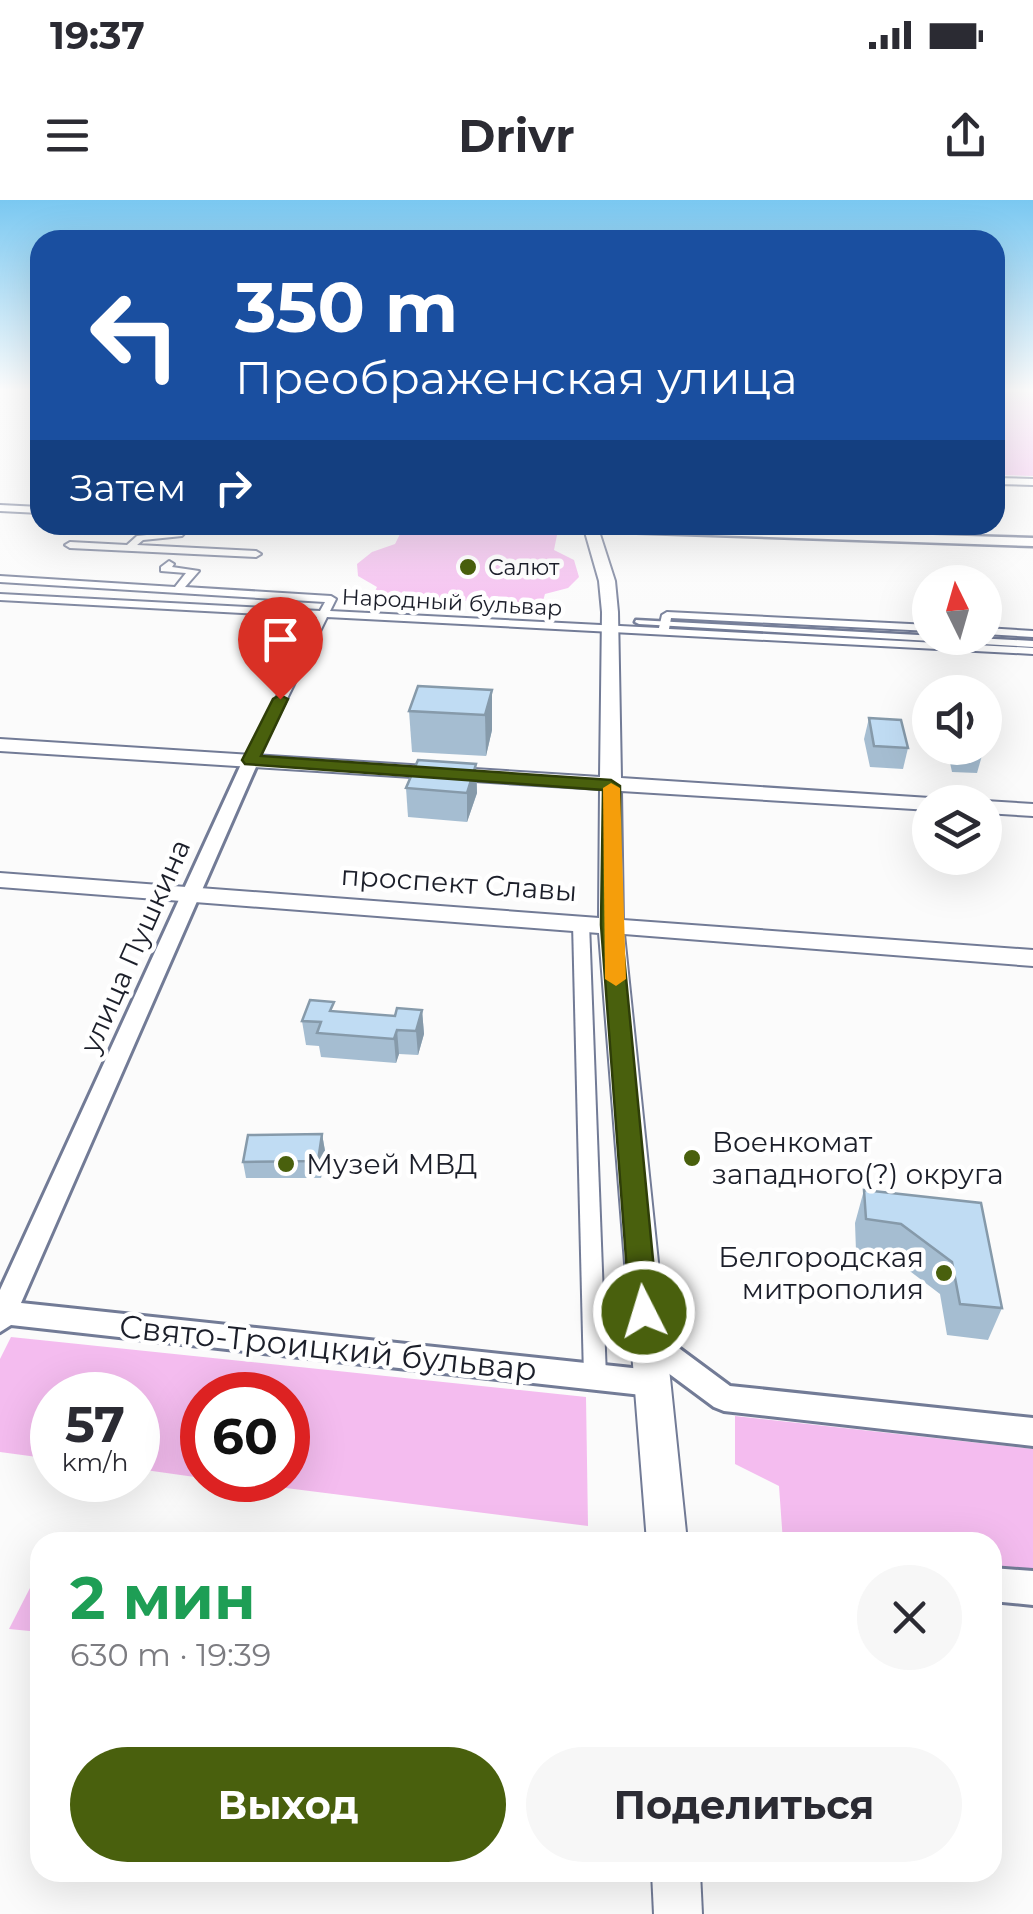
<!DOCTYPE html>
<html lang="ru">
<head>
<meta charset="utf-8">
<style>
  :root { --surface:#fff; --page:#f7f7f7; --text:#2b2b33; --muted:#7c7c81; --accent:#49600d }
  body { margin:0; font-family:Montserrat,sans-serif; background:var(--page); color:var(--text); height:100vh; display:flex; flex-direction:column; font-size:38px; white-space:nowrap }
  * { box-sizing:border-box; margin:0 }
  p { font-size:32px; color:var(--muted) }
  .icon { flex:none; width:55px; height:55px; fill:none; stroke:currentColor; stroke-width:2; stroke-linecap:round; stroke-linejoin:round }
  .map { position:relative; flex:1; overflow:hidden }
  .panel { position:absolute; left:30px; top:1332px; width:972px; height:350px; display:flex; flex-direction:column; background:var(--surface); border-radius:30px; box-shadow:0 10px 40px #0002 }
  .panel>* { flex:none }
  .banner { position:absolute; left:30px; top:30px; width:975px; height:305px; border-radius:30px; box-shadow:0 10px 40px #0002; background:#1a4fa0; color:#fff; overflow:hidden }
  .needle { width:65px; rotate:355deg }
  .controls { position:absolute; left:912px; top:365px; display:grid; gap:20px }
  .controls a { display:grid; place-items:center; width:90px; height:90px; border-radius:50%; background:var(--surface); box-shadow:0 10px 40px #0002; font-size:50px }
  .speed { position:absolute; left:30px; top:1172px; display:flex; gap:20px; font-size:50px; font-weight:700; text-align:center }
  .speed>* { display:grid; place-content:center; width:130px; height:130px; border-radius:50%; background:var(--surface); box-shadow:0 10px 40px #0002; line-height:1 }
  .speed small { font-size:25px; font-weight:400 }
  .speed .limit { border:15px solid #d22; background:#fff; color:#111 }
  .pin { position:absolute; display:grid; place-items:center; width:85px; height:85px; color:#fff; margin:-102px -42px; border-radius:50% 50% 50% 0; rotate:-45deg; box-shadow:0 0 10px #0007 }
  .pin .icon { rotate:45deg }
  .me { position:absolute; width:110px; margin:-55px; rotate:355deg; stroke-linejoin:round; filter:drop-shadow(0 0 8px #0008) }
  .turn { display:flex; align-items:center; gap:35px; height:210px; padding:0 40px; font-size:45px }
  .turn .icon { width:130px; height:130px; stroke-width:2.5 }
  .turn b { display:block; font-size:70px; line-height:85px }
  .then { display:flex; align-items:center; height:95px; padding:0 40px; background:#0003; gap:20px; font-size:38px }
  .round { display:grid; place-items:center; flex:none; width:105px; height:105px; border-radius:52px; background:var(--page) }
  .summary { display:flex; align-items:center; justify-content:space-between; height:170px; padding:0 40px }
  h1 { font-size:60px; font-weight:700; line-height:75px; color:#1e9e55 }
  .button { display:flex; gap:20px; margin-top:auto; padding:20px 40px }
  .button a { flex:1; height:115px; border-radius:60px; background:var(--accent); color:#fff; font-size:40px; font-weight:700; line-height:115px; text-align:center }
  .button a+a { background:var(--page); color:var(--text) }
  .status { display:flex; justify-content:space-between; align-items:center; height:70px; padding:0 50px; background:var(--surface); direction:ltr }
  .status svg { height:28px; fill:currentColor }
  header { display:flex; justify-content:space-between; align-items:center; height:130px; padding:0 40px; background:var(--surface); font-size:45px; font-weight:700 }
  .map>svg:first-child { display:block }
  .green { fill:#f4bcef }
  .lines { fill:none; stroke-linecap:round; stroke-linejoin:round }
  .pedestrian-casing { stroke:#727b96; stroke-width:5 }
  .minor-casing { stroke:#727b96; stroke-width:4 }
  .tertiary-casing { stroke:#727b96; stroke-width:6 }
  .secondary-casing { stroke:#727b96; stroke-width:5 }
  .primary-casing { stroke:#727b96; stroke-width:4 }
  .pedestrian { fill:#fff; fill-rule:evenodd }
  .minor { fill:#fff; fill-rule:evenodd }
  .tertiary { fill:#fff; fill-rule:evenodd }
  .secondary { fill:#fff; fill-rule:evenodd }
  .primary { fill:#fff; fill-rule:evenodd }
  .wall { fill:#a5bdd1 }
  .shaded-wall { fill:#869aaa }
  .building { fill:#c0dcf3; stroke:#869aaa; stroke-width:2.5 }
  .route { fill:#49600d; stroke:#2f3e08; stroke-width:2.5 }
  .slow { fill:#f59e0b }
  .poi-dot { fill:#49600d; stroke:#fff; stroke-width:4 }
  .labels { text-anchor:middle; stroke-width:9; stroke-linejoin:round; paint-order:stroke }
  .far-poi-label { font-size:22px; fill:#1c1f2a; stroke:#fff; text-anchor:start }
  .far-street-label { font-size:22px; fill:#1c1f2a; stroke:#fff }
  .street-label { font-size:28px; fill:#1c1f2a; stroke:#fff }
  .poi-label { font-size:28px; fill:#1c1f2a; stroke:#fff; text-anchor:start }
  .near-street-label { font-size:32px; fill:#1c1f2a; stroke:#fff }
</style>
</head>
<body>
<div class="status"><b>19:37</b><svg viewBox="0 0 49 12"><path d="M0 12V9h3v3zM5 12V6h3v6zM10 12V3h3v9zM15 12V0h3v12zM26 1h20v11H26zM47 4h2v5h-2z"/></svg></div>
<header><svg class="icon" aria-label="menu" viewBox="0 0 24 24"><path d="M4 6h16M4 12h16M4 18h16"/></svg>Drivr<svg class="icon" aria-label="share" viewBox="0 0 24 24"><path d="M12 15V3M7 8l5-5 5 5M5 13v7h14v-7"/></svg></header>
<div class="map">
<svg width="1033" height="1714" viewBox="0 0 1033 1714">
  <rect width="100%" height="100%" fill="#fbfbfb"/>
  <g class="green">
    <path d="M995,192H1033V276L995,275Z"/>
    <path d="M402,330L557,335L554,350L574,360L579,377L568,388L545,394L542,404L372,397L377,387L358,376L357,364L372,352L395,344Z"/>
    <path d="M11,1137L586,1197L588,1326L222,1280H288V1195H202V1278L138,1269V1195H52V1259L0,1252V1159Z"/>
    <path d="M735,1216L1033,1249V1373L993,1369L992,1342H783L779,1286L735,1264Z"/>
    <path d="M31,1386H40V1432L9,1429Z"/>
  </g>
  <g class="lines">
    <defs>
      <path id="pedestrian" d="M636,420L1033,441V447L639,424L635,422Z"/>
      <g id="minor">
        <path d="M995,278L1033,279V285L995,284Z"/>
        <path d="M0,305L40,307V313L0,311Z"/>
        <path d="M182,325H192L182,336L143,340L137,345L256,351L261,354L256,357L70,348L65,345L70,342L127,345L137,336L176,332Z"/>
        <path d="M473,325H594L596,327L591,330L478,328Z"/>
        <path d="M670,325H680L682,327L677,330Z"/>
        <path d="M169,361L174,364L172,367L199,371L185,387L331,396L336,399L330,411L659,428L662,415L667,412L930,425V431L671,418L669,429L1033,448V454L327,417L257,560L251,564L245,560L317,417L0,400V394L320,411L325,402L0,382V376L175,387L186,373L161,371V367Z"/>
        <path d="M985,428L1033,431V437L985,434Z"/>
        <path d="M581,718L589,723L606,1177L603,1184L595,1187L587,1184L584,1177L573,723Z"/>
      </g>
      <g id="tertiary">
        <path d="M251,555L259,560L21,1103L651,1170L661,1174L666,1183L661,1192L651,1196L11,1125L0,1132V1090L243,560Z"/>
        <path d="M653,1118L663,1122L676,1146L730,1186L1033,1218V1246L724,1211L714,1207L656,1164L639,1130L643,1122Z"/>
        <path d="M992,1368L1033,1371V1405L992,1401Z"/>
      </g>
      <path id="secondary" d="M586,325L1033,338V346L591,331Z"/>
      <g id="primary">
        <path d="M583,325H597L615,381L618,412L621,578L930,598L940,602H930V610L621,591L623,720L1033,750V766L624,734L687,1342H647L599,733L0,687V673L599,718L600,589L0,551V539L600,577L602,412L599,381Z"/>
        <path d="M985,601L1033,604V616L985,613V602H977Z"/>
        <path d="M652,1672H700L702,1714H654Z"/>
      </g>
    </defs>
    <use href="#pedestrian" class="pedestrian-casing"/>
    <use href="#minor" class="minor-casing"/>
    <use href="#tertiary" class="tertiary-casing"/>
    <use href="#secondary" class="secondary-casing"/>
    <use href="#primary" class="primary-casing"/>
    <use href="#pedestrian" class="pedestrian"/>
    <use href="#minor" class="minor"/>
    <use href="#tertiary" class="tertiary"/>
    <use href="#secondary" class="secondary"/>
    <use href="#primary" class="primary"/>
  </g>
  <g class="wall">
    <path d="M492,490V530L486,556L412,552L409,511Z"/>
    <path d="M869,518L908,548L903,569L870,567L864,539Z"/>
    <path d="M951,548H981L983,552L977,573L952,572L949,558Z"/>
    <path d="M476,564L477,593L467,622L408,617L406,588Z"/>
    <path d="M422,810L424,834L418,855L399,854L396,863L321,857L319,846L306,845L302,821L335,812L395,816Z"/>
    <path d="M322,934L325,951L321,978H246L243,962Z"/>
    <path d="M864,990L981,1003L1002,1108L988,1140L947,1135L940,1094L890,1056L856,1051L855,1023Z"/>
  </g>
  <g class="shaded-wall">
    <path d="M492,490V530L486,556L485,515Z"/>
    <path d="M476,564L477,593L467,622V593Z"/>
    <path d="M422,810L424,834L418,855L416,831Z"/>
    <path d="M397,830L399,854L396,863L394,839Z"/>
    <path d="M322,934L325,951L321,978L318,961Z"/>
  </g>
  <g class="building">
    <path d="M418,486L492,490L485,515L409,511Z"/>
    <path d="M869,518L901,520L908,548L874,546Z"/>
    <path d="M957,548H981L983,552L958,550Z"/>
    <path d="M418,560L476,564L467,593L406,588Z"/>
    <path d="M310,800L334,802L330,811L395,816L397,808L422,810L416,831L397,830L394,839L317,833L321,822L302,821Z"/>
    <path d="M322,934L318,961L243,962L248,935Z"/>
    <path d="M864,990L981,1003L1002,1108L960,1104L952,1062L901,1024L866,1019Z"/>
  </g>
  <linearGradient id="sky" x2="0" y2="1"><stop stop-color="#7ac8f1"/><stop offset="0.44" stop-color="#fdfdfd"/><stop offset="1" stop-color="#fdfdfd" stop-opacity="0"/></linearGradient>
  <rect width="1033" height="432" fill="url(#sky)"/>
  <path class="route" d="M280,495L288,499L261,556L611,580L620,586L621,725L658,1112L654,1120H634L630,1112L601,725L603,590L245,564L242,560L273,499Z"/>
  <path class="slow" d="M611,583L620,588L626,779L616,786L605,779L603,588Z"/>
  <g class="poi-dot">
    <circle cx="468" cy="367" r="10"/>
    <circle cx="692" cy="958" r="10"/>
    <circle cx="286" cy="964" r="10"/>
    <circle cx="944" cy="1073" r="10"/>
  </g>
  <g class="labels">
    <g class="far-poi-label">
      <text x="488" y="375">Салют</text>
    </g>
    <g class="far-street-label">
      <text transform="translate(452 402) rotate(3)" y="8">Народный бульвар</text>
    </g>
    <g class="street-label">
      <text transform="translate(459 683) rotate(4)" y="10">проспект Славы</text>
      <text transform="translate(135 746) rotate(-66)" y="10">улица Пушкина</text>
    </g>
    <g class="poi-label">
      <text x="712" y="952">Военкомат<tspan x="712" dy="32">западного(?) округа</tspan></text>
      <text x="306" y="974">Музей МВД</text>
      <text x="924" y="1067" text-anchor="end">Белгородская<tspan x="924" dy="32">митрополия</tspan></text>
    </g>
    <g class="near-street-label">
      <text transform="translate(328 1148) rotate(6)" y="11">Свято-Троицкий бульвар</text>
    </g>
  </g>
</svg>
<div class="controls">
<a><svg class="needle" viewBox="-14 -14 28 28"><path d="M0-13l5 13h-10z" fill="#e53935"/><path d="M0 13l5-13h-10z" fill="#7c7c81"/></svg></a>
<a><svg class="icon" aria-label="sound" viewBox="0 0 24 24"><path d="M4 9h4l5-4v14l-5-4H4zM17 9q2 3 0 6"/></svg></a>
<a><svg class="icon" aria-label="layers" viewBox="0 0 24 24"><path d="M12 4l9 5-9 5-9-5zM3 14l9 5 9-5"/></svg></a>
</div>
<div class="speed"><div>57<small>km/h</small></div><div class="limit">60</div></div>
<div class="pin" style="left:280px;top:499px;background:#d93025"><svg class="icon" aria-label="arrive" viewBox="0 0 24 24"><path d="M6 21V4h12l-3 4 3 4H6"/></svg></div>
<svg class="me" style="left:644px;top:1112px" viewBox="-20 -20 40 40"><circle r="17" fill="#49600d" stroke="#fff" stroke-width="3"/><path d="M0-11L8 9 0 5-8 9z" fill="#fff"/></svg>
<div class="banner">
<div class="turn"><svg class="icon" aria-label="left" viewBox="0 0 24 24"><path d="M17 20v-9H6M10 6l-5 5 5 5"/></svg><div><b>350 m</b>Преображенская улица</div></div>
<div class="then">Затем<svg class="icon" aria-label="right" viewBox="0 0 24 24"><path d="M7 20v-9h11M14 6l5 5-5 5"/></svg></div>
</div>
<section class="panel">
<div class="summary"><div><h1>2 мин</h1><p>630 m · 19:39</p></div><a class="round"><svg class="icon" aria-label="close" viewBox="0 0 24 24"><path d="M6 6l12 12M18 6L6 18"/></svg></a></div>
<div class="button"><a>Выход</a><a>Поделиться</a></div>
</section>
</div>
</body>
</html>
